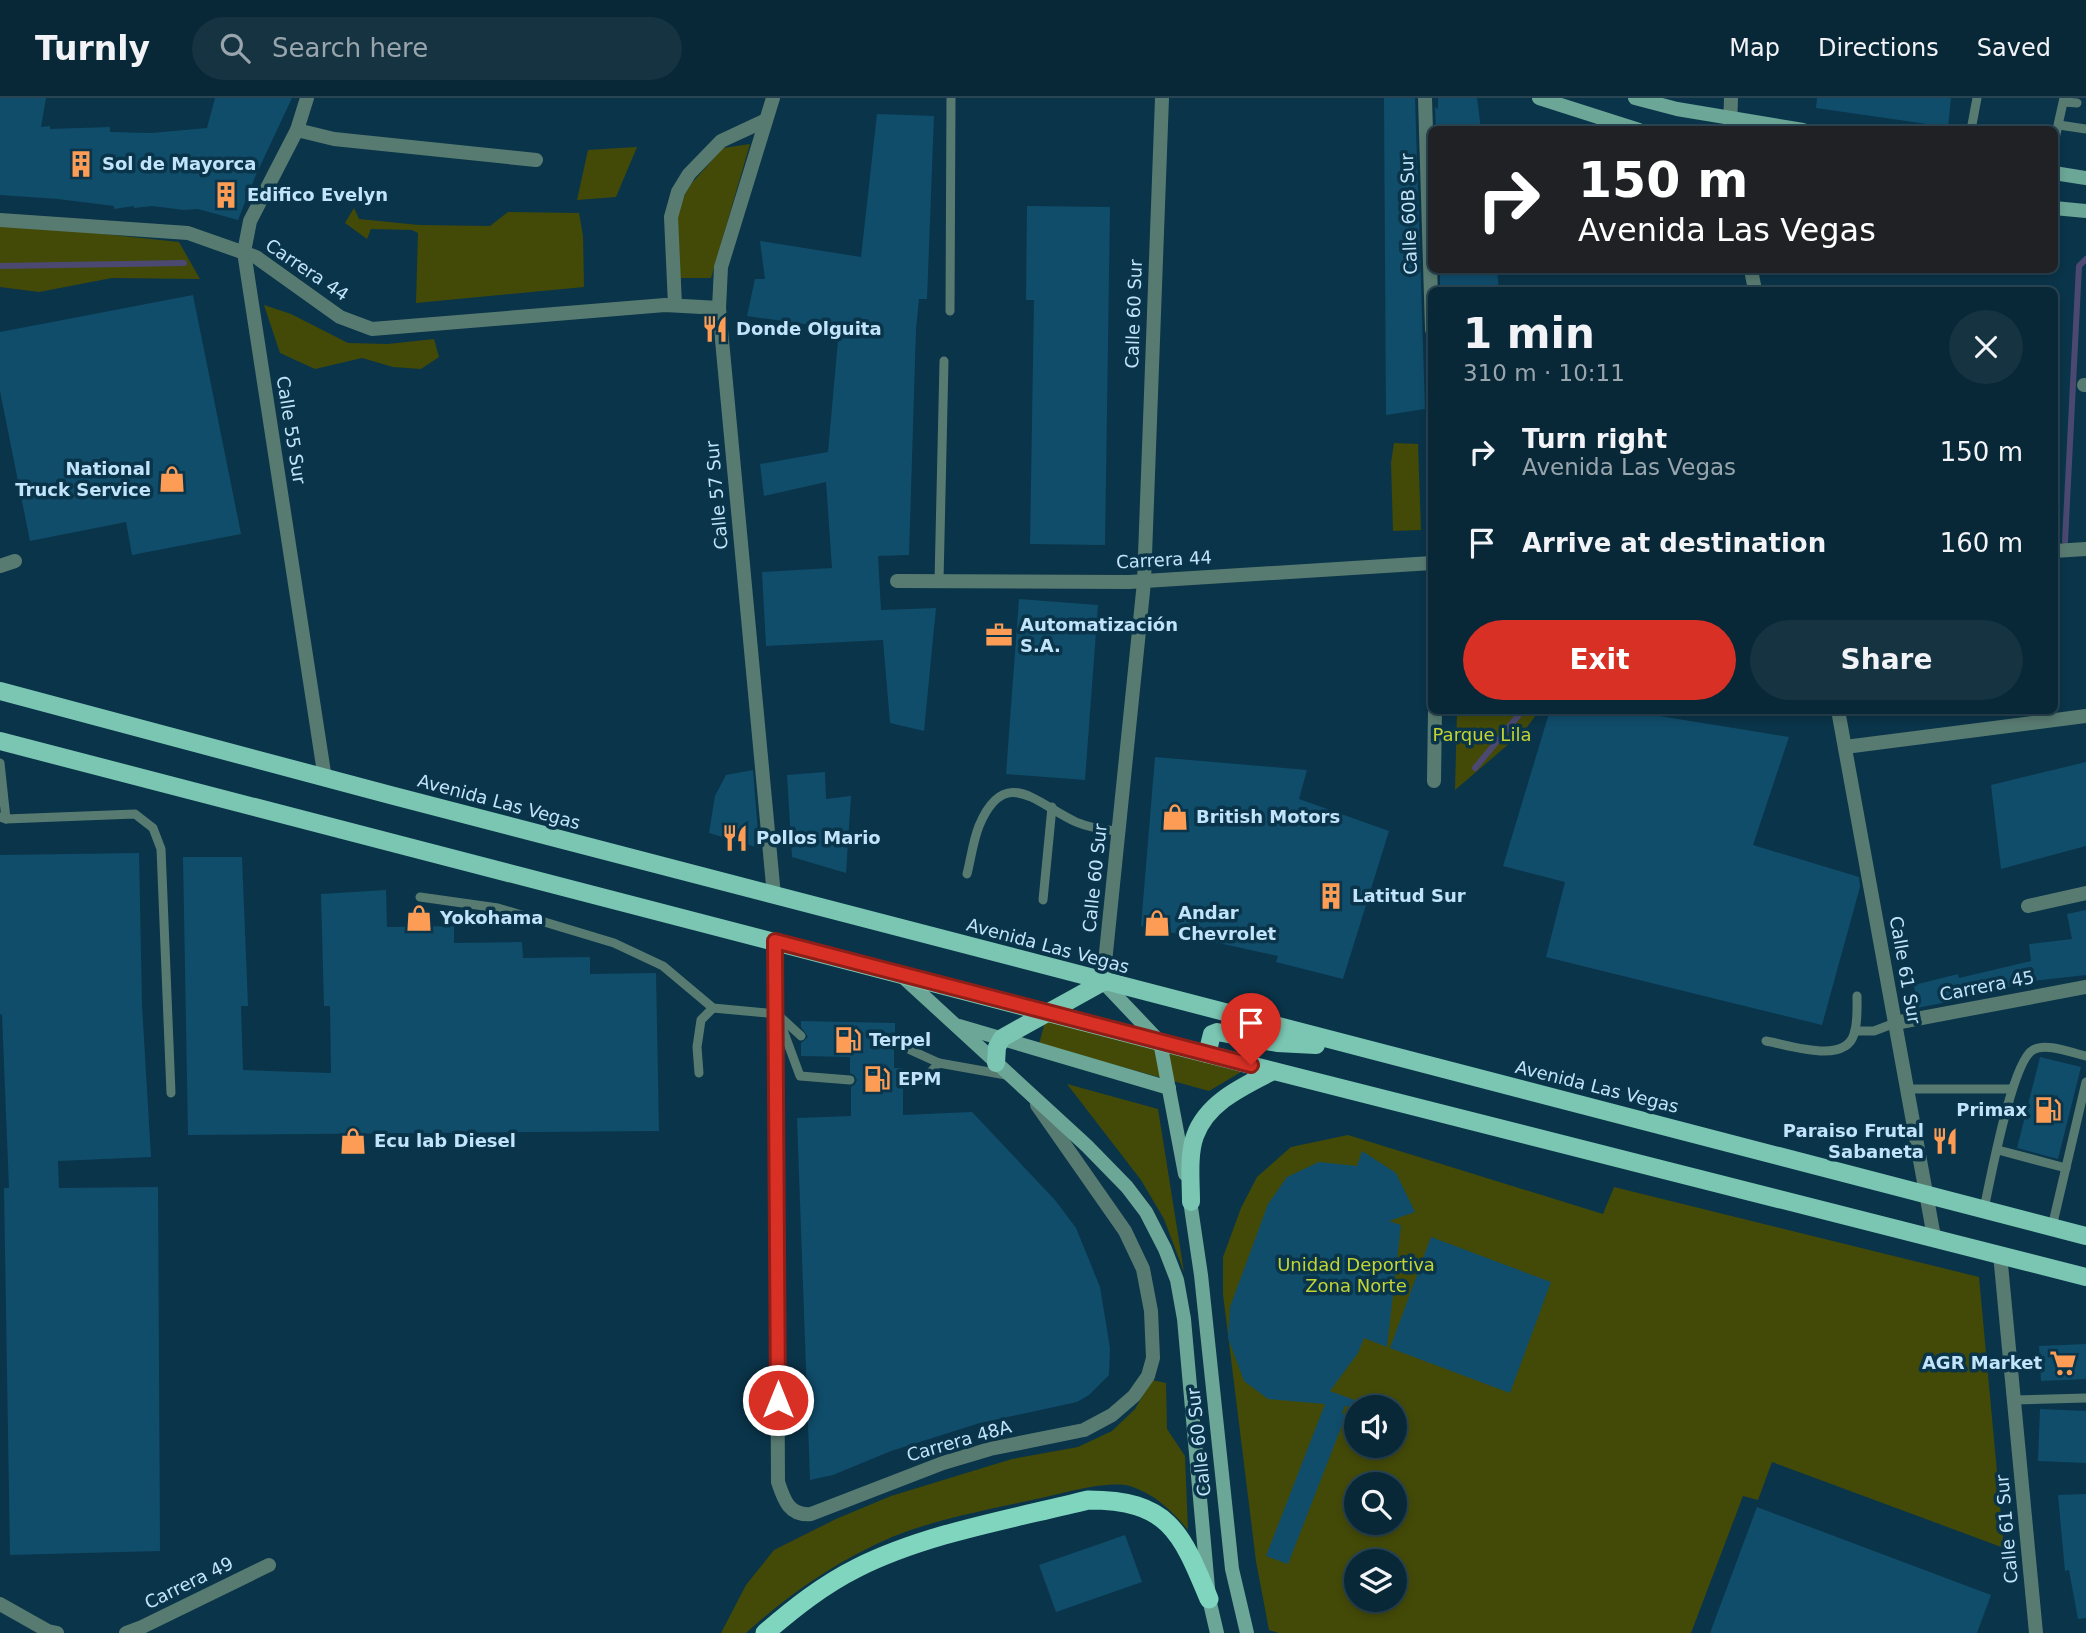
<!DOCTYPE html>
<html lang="en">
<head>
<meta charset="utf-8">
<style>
  :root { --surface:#082737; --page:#163342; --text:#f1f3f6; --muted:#98a5ad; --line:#294452; --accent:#d93025 }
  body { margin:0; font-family:"DejaVu Sans",sans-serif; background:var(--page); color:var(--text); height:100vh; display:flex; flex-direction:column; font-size:26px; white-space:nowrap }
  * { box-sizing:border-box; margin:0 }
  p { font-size:23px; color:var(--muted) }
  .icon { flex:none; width:38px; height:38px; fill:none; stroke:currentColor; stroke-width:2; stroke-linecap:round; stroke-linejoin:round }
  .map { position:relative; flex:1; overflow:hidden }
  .side { position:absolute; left:1428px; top:189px; width:630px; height:427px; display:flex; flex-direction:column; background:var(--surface); border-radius:10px; box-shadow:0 4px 10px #0003,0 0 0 2px var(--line) }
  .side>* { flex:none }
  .banner { position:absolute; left:1428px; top:28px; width:630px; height:147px; border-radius:10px; box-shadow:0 4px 10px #0003,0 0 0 2px var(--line); background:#202124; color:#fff; overflow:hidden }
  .fabs { position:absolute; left:1344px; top:1297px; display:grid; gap:14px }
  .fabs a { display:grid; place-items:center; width:63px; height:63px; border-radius:50%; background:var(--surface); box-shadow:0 4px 10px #0003,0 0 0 2px var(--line); font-size:35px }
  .pin { position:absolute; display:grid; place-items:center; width:60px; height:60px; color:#fff; margin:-72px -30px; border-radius:50% 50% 50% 0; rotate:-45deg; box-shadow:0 0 7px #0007 }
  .pin .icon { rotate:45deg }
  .me { position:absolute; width:77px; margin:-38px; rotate:0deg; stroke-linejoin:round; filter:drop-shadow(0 0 5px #0008) }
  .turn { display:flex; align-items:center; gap:24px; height:147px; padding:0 35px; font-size:32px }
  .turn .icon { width:91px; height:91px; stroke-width:2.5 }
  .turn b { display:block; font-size:49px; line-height:60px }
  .round { display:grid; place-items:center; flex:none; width:74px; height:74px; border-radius:37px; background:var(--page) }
  .summary { display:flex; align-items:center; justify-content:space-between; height:119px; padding:0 35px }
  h1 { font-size:42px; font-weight:600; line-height:52px }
  .button { display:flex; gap:14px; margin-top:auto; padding:14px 35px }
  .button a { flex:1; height:80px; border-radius:42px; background:var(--accent); color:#fff; font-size:28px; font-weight:600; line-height:80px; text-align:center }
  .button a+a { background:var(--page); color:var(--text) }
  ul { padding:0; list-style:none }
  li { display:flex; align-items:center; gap:21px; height:91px; padding:0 35px }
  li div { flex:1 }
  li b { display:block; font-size:26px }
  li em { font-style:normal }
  header { display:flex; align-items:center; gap:42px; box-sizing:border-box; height:98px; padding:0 35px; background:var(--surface); border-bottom:2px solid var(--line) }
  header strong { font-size:33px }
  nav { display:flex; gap:38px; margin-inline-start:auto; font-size:24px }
  .search { width:490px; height:63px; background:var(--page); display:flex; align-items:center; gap:18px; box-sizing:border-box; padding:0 24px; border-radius:38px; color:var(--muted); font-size:26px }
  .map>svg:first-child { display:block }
  .green { fill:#434a08; fill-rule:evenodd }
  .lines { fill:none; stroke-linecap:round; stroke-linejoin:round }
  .stream { stroke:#4b4971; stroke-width:6 }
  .building { fill:#104d6b }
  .service { stroke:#587b71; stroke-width:9 }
  .minor { stroke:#587b71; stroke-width:14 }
  .secondary { stroke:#6ba696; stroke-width:14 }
  .primary { stroke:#7ac6b2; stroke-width:18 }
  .trunk { stroke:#80d5bf; stroke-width:19 }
  .route-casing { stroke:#8d1f18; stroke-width:18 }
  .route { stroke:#d93025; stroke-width:12 }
  .labels { text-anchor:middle; stroke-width:7; stroke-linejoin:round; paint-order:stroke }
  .poi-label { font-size:18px; font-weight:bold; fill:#c1e4fa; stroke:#0a3449; text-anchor:start }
  .street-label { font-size:18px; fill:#c1e4fa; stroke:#0a3449 }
  .park-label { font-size:18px; fill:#c4d531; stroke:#0a3449 }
</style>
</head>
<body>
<header>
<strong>Turnly</strong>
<div class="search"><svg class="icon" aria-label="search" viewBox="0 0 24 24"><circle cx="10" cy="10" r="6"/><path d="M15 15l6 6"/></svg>Search here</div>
<nav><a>Map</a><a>Directions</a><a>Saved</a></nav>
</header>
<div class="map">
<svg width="2086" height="1535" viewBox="0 0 2086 1535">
  <rect width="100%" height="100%" fill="#0a3449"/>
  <g class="green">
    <path d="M750,46L711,180H676L677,110L691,86L723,50Z"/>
    <path d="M637,49L616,99L577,102L588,52Z"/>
    <path d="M354,110L359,121L419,127L490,128L508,114L579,115L583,138L584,189L416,205L418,135L412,132L371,131L367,141L345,125Z"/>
    <path d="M0,125L179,144L200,181L112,180L39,194L0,189Z"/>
    <path d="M264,207L291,216L348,245L388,246L434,241L439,259L421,271L393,269L362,260L315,271L280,255Z"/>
    <path d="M1394,345L1418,346L1421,432L1393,433L1391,365Z"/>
    <path d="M1457,613V612L1539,613L1524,633L1455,692Z"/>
    <path d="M1046,920L1241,974L1209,993L1039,946Z"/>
    <path d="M1067,986L1158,1011L1184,1174L1164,1121L1141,1082Z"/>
    <path d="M1348,1037L1603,1116L1614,1089L1979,1179L2004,1450L1772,1364L1758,1402L1743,1398L1691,1535H1279L1269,1532L1256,1463L1223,1196V1159L1241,1110L1257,1079L1291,1049ZM1356,1309H1395V1348H1356ZM1356,1386H1395V1424H1356ZM1356,1463H1395V1502H1356Z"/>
    <path d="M1152,1282L1166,1285L1167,1331L1185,1358L1188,1432C1172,1413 1155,1396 1130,1388C1107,1382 1064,1395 1041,1400C992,1411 939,1420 892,1439C838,1462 789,1496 746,1535H721L746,1487L774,1452L836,1421L891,1398L1012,1361L1078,1349L1112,1333L1135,1311Z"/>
  </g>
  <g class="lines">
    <g class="stream">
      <path d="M0,168L184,165"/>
      <path d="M2065,443L2079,168L2086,161"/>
      <path d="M1475,670L1523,612"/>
    </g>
  </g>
  <g class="building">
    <path d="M0,0H46L41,29L50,28V31L110,29V34L151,35L207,30L215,0H292L255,79L238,122L198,111L184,112L152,108L134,110V108L114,111V108L58,101L0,97Z"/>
    <path d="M1384,0H1415L1425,311L1386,317Z"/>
    <path d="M1438,0H1477L1481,32H1436L1435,9L1438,11Z"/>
    <path d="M1817,0H1951L1948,29L1816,10Z"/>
    <path d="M877,16L934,18L927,201H919L916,231L909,457L878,458L881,512L936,510L924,633L890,625L883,542L766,548L762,474L832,470L826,384L764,398L760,366L828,354L839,231L747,218L755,181H765L760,143L861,159Z"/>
    <path d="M1027,108L1110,109L1105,447L1030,446L1034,202H1026Z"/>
    <path d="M1440,172H1497L1499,192H1440Z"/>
    <path d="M193,197L241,436L132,457L126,424L30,443L0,293V234Z"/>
    <path d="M1019,501L1098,507L1085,682L1006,676Z"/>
    <path d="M1550,612H1622L1789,639L1753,747L1859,779L1860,789L1822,927L1546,859L1565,784L1503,768Z"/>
    <path d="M1155,659L1307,672L1299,701L1389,733L1343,881L1276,864L1278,858L1141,828Z"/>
    <path d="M2086,664V748L2001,771L1991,687Z"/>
    <path d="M753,672L757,722L759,750L709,735L715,698L726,677Z"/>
    <path d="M825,674L826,701L851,698L846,775L792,759L787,677Z"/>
    <path d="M139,755L142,907L151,1059L58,1063L59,1090L158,1089L160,1453L10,1457L4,1090H9L2,917L0,916V757Z"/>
    <path d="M183,759H242L248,908H241L243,972L331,975L330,908H324L321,796L386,792L387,829L454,828V845L522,844L523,860L590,859V876L656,875L659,1033L188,1037Z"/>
    <path d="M2086,812V877L2023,884L1985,898L1984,895L1973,899L1917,910L1914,887L1958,876L1959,880L2031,863L2029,846L2072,841L2067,816Z"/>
    <path d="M801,923L895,925V938L890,940L888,945L894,952V970H903V974L897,977L896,982L903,988V1017L972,1014L1055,1102L1076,1130L1100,1189L1110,1250L1109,1277L1089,1297L1077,1304L980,1325L891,1353L833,1377L810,1382L797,1020L851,1018V989L855,986L857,982L854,977L850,975V959L801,958V945L808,939L801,929Z"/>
    <path d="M2040,959L2081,969L2058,1061L2017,1050Z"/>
    <path d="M1362,1053L1396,1075L1415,1114L1389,1123L1401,1127L1387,1249L1364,1240L1358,1255L1330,1293L1360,1304L1359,1309L1345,1308L1342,1315L1346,1317L1288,1466L1266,1458L1325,1306L1268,1301L1244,1283L1228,1240L1230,1209L1268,1106L1287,1079L1319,1064L1357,1068Z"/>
    <path d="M1431,1139L1551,1184L1510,1295L1390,1250Z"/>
    <path d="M2086,1246V1281L2041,1283L2039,1248Z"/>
    <path d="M2040,1311L2086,1313V1365L2038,1363Z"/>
    <path d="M2086,1396V1520L2078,1521L2069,1472L2065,1473L2058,1397Z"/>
    <path d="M1757,1409L1991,1497L1977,1535H1710Z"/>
    <path d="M1125,1437L1142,1484L1056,1514L1039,1467Z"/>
  </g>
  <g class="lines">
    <g class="service">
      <path d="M2064,4L2077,5"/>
      <path d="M2059,27L2086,31"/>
      <path d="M1971,32L1977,0"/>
      <path d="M2054,45L2064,0"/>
      <path d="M950,213L951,0"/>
      <path d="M939,483L944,263"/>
      <path d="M0,665L6,721"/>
      <path d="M0,719L6,721L135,716L153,730L161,751L171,995"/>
      <path d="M967,776C971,760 973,743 979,728C1005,665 1038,707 1076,724C1090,730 1104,732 1119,733"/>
      <path d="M420,799L498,810L614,845L663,868L713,910L777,916L801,938"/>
      <path d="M1043,802L1052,709"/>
      <path d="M779,921L800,978L850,982"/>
      <path d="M1855,933H1874L1895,925"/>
      <path d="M1766,943C1789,947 1845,967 1854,936C1858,924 1857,910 1857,898"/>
      <path d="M895,945L939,965L1006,977"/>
      <path d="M699,975L697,949L701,922L713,910"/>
      <path d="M903,981H924L939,965"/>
      <path d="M1907,991H2012"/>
      <path d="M1998,1052L2066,1070"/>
      <path d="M1984,1111C1990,1083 2012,963 2033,952C2046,944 2072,955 2086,958"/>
      <path d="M2052,1129L2086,984"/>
      <path d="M2014,1302L2086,1300"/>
    </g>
    <g class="minor">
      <path d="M307,0L297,32L250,123L244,154L325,681"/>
      <path d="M773,0L721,169L719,210L774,798"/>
      <path d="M1425,0L1432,232"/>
      <path d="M297,32L334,41L536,62"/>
      <path d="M1730,32L1731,0"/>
      <path d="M0,122L188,135L256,159L340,219L372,231L665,207L719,210"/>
      <path d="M1751,172L1755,192"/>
      <path d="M675,207L671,119L678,94L689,76L721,43L766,22"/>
      <path d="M2084,287H2086"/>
      <path d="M2054,453L2086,451"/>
      <path d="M0,468L15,463"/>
      <path d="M897,483L1129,484L1432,465"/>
      <path d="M1838,612L1934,1139"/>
      <path d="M1845,649L2086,618"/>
      <path d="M1434,683L1435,612"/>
      <path d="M2028,808L2086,795"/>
      <path d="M775,843L778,1384C784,1402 789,1418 811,1416L943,1365L990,1351L1084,1332L1112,1317L1134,1298L1148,1278L1153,1260L1151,1213L1143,1171L1125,1133L1037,1007"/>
      <path d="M1103,884L1144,484L1162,0"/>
      <path d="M1895,925L2086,889"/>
      <path d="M2000,1156L2036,1535"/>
      <path d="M0,1506L48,1533L57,1535"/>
      <path d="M126,1535L142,1529L269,1467"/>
    </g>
    <g class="secondary">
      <path d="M1539,0L1639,32"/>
      <path d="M1635,0L1677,11L1803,32"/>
      <path d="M2054,75L2086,80"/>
      <path d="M2054,110L2086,113"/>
      <path d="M902,878L1087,1048L1127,1089L1146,1114L1165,1151L1177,1182L1184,1221L1209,1501L1217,1535"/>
      <path d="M1103,884L1160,944L1185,1076"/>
      <path d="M959,928L1169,990"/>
      <path d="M1189,1096L1201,1177L1232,1471L1247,1535"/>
    </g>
    <g class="primary">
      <path d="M0,593C694,780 1391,956 2086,1138"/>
      <path d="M0,643L1160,944L2086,1179"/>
      <path d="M1207,956L1212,936L1217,934L1277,945L1316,947"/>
      <path d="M996,965L997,949L1002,940L1103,884"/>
      <path d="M1191,1104C1191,1084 1188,1057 1195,1038C1207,1004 1244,988 1273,973"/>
    </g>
    <path class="trunk" d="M765,1535C794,1510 823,1487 857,1470C927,1435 1012,1421 1088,1402C1168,1402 1181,1433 1209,1501"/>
  </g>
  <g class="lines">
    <defs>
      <path id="route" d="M778,1302L775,843L1251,967"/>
    </defs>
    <use href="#route" class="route-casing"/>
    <use href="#route" class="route"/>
  </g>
  <defs>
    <symbol id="building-bare" viewBox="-9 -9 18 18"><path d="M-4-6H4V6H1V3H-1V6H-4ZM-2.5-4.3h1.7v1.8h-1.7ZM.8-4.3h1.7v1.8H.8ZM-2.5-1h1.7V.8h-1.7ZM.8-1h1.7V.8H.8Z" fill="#fd9d55" stroke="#0a3449" stroke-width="2.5" paint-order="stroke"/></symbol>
    <symbol id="restaurant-bare" viewBox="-9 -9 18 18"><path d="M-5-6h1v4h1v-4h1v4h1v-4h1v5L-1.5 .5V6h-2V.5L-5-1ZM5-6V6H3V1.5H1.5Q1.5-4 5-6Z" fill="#fd9d55" stroke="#0a3449" stroke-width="2.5" paint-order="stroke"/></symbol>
    <symbol id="shop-bare" viewBox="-9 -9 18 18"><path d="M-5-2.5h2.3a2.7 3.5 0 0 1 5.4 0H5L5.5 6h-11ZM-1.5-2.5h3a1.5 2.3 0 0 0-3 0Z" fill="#fd9d55" stroke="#0a3449" stroke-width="2.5" paint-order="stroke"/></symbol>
    <symbol id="office-bare" viewBox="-9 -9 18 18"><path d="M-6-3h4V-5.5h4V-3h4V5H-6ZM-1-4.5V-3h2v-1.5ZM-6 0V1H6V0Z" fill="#fd9d55" stroke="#0a3449" stroke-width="2.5" paint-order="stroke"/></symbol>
    <symbol id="fuel-bare" viewBox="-9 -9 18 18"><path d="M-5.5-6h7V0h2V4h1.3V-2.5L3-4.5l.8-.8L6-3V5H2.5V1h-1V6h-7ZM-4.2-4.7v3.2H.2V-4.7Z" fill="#fd9d55" stroke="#0a3449" stroke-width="2.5" paint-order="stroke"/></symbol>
    <symbol id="supermarket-bare" viewBox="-9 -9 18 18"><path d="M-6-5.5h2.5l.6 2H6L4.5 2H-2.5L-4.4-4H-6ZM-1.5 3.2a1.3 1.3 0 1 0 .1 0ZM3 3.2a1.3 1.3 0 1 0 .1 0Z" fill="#fd9d55" stroke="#0a3449" stroke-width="2.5" paint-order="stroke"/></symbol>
  </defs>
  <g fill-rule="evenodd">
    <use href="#building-bare" x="62" y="47" width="38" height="38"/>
    <use href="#building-bare" x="207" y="78" width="38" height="38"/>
    <use href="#restaurant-bare" x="696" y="212" width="38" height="38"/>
    <use href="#shop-bare" x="153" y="362" width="38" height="38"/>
    <use href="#office-bare" x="980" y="518" width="38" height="38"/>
    <use href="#shop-bare" x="1156" y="700" width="38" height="38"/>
    <use href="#restaurant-bare" x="716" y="721" width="38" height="38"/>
    <use href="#building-bare" x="1312" y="779" width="38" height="38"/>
    <use href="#shop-bare" x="400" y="801" width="38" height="38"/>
    <use href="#shop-bare" x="1138" y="806" width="38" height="38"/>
    <use href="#fuel-bare" x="829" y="923" width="38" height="38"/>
    <use href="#fuel-bare" x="858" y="962" width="38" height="38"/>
    <use href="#fuel-bare" x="2029" y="993" width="38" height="38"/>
    <use href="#shop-bare" x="334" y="1024" width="38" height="38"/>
    <use href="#restaurant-bare" x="1926" y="1024" width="38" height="38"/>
    <use href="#supermarket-bare" x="2044" y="1246" width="38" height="38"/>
  </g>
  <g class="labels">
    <g class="poi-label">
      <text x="102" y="72">Sol de Mayorca</text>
      <text x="247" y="103">Edifico Evelyn</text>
      <text x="736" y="237">Donde Olguita</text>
      <text x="151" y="377" text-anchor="end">National<tspan x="151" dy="21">Truck Service</tspan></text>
      <text x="1020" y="533">Automatización<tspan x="1020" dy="21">S.A.</tspan></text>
      <text x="1196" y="725">British Motors</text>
      <text x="756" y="746">Pollos Mario</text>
      <text x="1352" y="804">Latitud Sur</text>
      <text x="1178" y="821">Andar<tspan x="1178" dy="21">Chevrolet</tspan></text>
      <text x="440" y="826">Yokohama</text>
      <text x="869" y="948">Terpel</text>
      <text x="898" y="987">EPM</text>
      <text x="2027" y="1018" text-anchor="end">Primax</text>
      <text x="1924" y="1039" text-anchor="end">Paraiso Frutal<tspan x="1924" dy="21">Sabaneta</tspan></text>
      <text x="374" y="1049">Ecu lab Diesel</text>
      <text x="2042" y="1271" text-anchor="end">AGR Market</text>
    </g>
    <g class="street-label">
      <text transform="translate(1409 116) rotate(-92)" y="6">Calle 60B Sur</text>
      <text transform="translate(307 172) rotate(34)" y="6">Carrera 44</text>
      <text transform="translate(1134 216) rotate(-88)" y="6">Calle 60 Sur</text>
      <text transform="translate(291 332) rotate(81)" y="6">Calle 55 Sur</text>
      <text transform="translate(717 397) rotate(-95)" y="6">Calle 57 Sur</text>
      <text transform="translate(1164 462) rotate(-3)" y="6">Carrera 44</text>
      <text transform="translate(499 704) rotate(15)" y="6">Avenida Las Vegas</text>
      <text transform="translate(1095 780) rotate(-84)" y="6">Calle 60 Sur</text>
      <text transform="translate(1048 848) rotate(15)" y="6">Avenida Las Vegas</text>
      <text transform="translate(1905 872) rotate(80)" y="6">Calle 61 Sur</text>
      <text transform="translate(1987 888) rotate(-11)" y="6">Carrera 45</text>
      <text transform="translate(1597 989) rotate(14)" y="6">Avenida Las Vegas</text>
      <text transform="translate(959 1343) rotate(-16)" y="6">Carrera 48A</text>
      <text transform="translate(1199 1344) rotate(-96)" y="6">Calle 60 Sur</text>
      <text transform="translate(2007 1431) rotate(-95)" y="6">Calle 61 Sur</text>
      <text transform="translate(189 1485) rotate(-26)" y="6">Carrera 49</text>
    </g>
    <g class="park-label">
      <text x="1482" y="643">Parque Lila</text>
      <text x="1356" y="1173">Unidad Deportiva<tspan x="1356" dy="21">Zona Norte</tspan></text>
    </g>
  </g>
</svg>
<div class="fabs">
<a><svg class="icon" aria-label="sound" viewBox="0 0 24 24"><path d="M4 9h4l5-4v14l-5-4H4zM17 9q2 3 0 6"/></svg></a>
<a><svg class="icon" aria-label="search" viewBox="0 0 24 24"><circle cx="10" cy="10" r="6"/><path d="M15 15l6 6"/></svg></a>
<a><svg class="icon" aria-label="layers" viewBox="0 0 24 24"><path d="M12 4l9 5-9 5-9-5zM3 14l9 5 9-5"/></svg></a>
</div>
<div class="pin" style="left:1251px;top:967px;background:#d93025"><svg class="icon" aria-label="arrive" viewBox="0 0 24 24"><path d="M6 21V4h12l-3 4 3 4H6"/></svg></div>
<svg class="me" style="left:778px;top:1302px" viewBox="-20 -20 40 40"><circle r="17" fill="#d93025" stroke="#fff" stroke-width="3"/><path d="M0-11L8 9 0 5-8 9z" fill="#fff"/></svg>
<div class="banner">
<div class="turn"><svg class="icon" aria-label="right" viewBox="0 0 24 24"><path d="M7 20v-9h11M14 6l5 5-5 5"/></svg><div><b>150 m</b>Avenida Las Vegas</div></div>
</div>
<section class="side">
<div class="summary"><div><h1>1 min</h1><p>310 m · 10:11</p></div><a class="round"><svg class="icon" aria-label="close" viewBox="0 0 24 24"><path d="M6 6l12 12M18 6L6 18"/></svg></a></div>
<ul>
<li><svg class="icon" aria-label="right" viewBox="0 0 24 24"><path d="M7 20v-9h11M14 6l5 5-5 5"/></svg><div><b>Turn right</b><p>Avenida Las Vegas</p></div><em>150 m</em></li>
<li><svg class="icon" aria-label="arrive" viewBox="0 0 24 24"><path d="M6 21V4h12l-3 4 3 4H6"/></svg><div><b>Arrive at destination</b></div><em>160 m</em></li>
</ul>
<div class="button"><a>Exit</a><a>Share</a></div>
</section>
</div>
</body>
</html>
